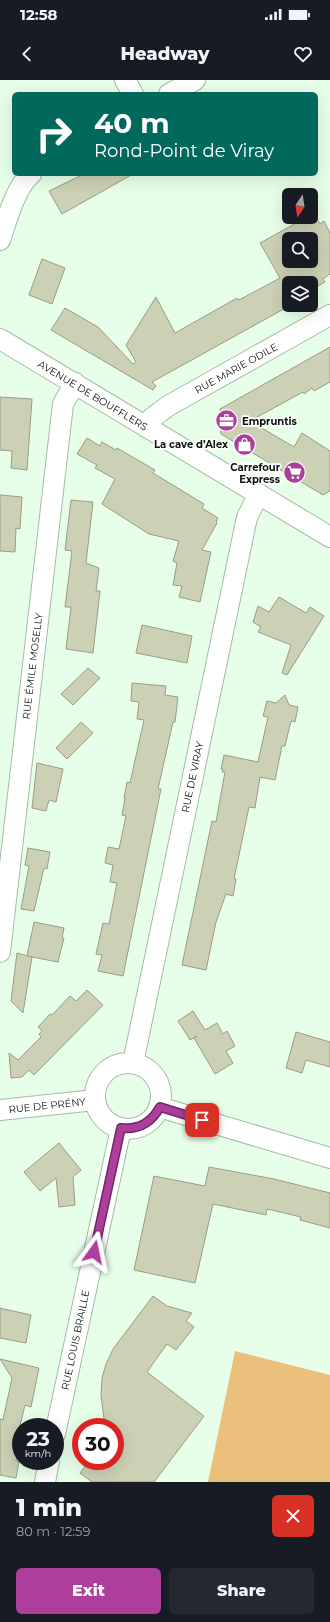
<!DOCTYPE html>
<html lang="en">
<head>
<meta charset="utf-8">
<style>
  :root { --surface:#171b24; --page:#242831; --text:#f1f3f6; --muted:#9ea1a6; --accent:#ad3e9b }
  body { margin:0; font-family:Montserrat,sans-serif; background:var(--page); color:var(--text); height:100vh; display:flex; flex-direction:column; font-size:15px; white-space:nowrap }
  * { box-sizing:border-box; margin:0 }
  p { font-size:13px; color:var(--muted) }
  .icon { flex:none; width:22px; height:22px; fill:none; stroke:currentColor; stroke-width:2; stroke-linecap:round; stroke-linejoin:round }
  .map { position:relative; height:1402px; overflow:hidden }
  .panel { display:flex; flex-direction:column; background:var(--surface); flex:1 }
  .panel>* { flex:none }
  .top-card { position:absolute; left:12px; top:12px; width:306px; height:84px; border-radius:6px; box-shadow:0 4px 16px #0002; background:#00695c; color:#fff; overflow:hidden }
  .needle { width:26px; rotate:193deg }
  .tools { position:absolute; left:282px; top:108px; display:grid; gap:8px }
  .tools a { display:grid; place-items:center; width:36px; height:36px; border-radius:6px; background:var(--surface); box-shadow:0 4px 16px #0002; font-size:20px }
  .speed { position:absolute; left:12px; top:1338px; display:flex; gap:8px; font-size:20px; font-weight:700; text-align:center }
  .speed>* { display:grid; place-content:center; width:52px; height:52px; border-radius:50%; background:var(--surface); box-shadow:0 4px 16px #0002; line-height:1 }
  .speed small { font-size:10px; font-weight:400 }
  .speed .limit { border:6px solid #d22; background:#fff; color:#111 }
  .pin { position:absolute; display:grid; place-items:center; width:34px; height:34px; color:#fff; margin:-17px; border-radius:8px; box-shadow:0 2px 6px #0006 }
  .me { position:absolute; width:44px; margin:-22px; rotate:12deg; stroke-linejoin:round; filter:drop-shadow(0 0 3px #0008) }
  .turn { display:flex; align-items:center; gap:14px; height:84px; padding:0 16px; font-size:18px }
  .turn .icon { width:52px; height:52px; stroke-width:2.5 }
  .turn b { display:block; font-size:28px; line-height:34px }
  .round { display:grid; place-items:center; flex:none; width:42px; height:42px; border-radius:6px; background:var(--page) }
  .head { display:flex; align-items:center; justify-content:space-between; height:68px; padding:0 16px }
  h1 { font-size:24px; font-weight:800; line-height:30px }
  .action { display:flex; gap:8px; margin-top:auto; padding:8px 16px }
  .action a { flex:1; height:46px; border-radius:6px; background:var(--accent); color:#fff; font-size:16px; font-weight:800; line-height:46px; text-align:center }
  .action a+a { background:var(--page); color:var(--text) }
  .status { display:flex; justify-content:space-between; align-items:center; height:28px; padding:0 20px; background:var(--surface); direction:ltr }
  .status svg { height:11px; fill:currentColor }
  header { display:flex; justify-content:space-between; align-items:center; height:52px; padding:0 16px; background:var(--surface); font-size:18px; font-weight:800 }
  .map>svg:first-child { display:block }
  .forest { fill:#ebc07c }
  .building { fill:#ccd0b4; stroke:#9a9d83; fill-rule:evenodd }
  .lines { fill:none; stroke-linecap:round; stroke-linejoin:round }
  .minor-casing { stroke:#a4bba6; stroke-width:22 }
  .minor { stroke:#fff; stroke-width:20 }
  .route-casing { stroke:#702865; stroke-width:10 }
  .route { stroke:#ad3e9b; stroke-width:7 }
  .labels { text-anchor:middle; stroke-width:3.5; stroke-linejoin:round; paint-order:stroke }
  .street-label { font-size:10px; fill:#0b130c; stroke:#fff }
  .poi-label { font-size:10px; font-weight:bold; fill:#0b130c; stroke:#fff; text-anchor:end }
</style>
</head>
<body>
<div class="status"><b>12:58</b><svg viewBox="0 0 49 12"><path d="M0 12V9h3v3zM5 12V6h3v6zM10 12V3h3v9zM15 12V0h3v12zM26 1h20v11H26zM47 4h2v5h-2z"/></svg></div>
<header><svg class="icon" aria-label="back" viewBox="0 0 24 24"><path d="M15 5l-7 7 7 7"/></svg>Headway<svg class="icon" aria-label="heart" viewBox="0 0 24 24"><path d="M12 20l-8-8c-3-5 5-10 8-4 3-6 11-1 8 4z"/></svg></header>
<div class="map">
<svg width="330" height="1402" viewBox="0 0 330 1402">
  <rect width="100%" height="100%" fill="#e7ffe9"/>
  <path class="forest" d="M235,1271L330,1295V1402H208Z"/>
  <g class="building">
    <path d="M84,94H133L62,134L49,111Z"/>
    <path d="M314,133L320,144L324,141L330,153V194L323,199L325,202L311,210V203H289V222L283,225H291L152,302L156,306L153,310L51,250L65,228L98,247L133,284L136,282L126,265L156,217L175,253L237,218L239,220L280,198L260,163L307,137H311V135ZM289,159H311V181H289Z"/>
    <path d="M42,179L65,188L52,224L29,215Z"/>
    <path d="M330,267V302L314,311L312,308L304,314L303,312L250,341L294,367L302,353L330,371V411L323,415L221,354L220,329Z"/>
    <path d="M0,317L32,319L27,390L11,388L12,371L0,370Z"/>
    <path d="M87,358L100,366L102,362L116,370L117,368L155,390L153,393L204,424L202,428L218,438L216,442L217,443L202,470L211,472L200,522L179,517L182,506L173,505L177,483L173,481L179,461L149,454L102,424L115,399L95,388L97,385L77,374Z"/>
    <path d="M0,415L22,417L20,449L16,448L15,472L0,471Z"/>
    <path d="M71,420L93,422L86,483L99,488L96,511H100L93,573L66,569L71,527H65L72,471L65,470Z"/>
    <path d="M279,517L306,533L310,527L324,536L287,595L282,593L291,565L258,552L261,547L253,542L258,526L269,532Z"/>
    <path d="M142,545L192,556L187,583L136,573Z"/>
    <path d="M88,588L100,598L73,625L61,614Z"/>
    <path d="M132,603L166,606L165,615L178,617L175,642H173L158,709H161L123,896L98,891L102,875L96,874L103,843L109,844L117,803L110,802L113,785L105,783L108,767L119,769L126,736L122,735L125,718H124L127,702L130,703L144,640L137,639L139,622L131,621Z"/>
    <path d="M285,615L289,625L298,627L295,642L291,641L285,666H282L275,700L260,697L255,728L249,727L234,799H236L233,816L226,814L216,842L206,890L182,885L212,741L216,742L225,692H222L223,689H221L224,675L258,682L268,637L263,636L267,621L276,623Z"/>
    <path d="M81,642L93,653L67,679L56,668Z"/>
    <path d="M37,683L63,689L56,722L49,720L46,731L32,728Z"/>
    <path d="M28,768L50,772L47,789L44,788L34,831L21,829L29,786L25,785Z"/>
    <path d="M34,842L64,848L62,858H64L58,882L27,876Z"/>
    <path d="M17,873L32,877L23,933L11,921Z"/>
    <path d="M87,910L103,925L34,995L29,990L22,997L11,998L9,973L18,980L41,957L39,954L42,951L38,947L50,934L52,935L70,916L76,921Z"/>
    <path d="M193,931L205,950L217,943L223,954L227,951L235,966L226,971L233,983L215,994L194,958L197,956L190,960L178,941Z"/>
    <path d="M296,952L330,962V987L306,980L302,993L286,988Z"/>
    <path d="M59,1063L81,1090L73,1097L75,1125L59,1127L56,1098L40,1111L24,1092Z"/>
    <path d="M209,1087L274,1099L330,1113V1148L300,1140L301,1137L267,1129L266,1135L213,1124L195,1203L134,1190L154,1096L205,1106Z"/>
    <path d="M153,1216L167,1226L192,1233L186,1241L194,1247L176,1270L167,1264L147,1292L204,1336L154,1402H92L80,1393L89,1381H115V1347H105L101,1315L102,1298L106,1284L113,1269Z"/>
    <path d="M0,1228L31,1235L26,1263L0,1258Z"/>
    <path d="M0,1279L39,1288L31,1327L25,1325L16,1362L20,1363L16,1381H19L16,1398L0,1395V1339L3,1340L12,1298Z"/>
  </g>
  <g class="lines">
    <defs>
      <g id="minor">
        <path d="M125,0L133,14"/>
        <path d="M169,14L195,0"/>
        <path d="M0,160C7,140 15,108 31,94"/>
        <path d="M0,259L330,457"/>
        <path d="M146,347L152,338L168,326L330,235"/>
        <path d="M0,872L63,324L75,303"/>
        <circle cx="128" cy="1016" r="33"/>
        <path d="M133,983L246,442L248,435L259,414"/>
        <path d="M159,1027L330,1078"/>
        <path d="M0,1030L95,1020"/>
        <path d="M55,1354L121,1048"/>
        <path d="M45,1402L49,1381"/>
      </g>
    </defs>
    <use href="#minor" class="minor-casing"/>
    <use href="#minor" class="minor"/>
  </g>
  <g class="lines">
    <defs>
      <path id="route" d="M94,1172L121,1048C139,1050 151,1043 160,1027L202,1040"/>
    </defs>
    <use href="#route" class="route-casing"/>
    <use href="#route" class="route"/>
  </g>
  <defs>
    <symbol id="office-disc" viewBox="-11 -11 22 22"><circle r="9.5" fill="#ad3e9b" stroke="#fff"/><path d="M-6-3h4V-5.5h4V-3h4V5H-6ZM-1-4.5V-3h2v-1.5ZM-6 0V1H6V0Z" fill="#fff"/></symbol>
    <symbol id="shop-disc" viewBox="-11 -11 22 22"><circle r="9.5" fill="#ad3e9b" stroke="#fff"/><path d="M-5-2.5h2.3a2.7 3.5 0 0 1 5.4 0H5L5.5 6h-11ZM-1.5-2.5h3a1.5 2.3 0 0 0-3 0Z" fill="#fff"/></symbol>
    <symbol id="supermarket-disc" viewBox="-11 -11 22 22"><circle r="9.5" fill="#ad3e9b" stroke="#fff"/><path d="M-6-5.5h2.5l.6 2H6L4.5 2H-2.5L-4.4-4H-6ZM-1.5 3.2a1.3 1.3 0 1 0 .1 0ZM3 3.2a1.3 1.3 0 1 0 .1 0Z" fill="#fff"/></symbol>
  </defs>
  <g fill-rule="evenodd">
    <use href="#office-disc" x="214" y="328" width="25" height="25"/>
    <use href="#shop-disc" x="232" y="352" width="25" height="25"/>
    <use href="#supermarket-disc" x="282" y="380" width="25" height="25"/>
  </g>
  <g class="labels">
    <g class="street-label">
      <text transform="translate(236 288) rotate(-29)" y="4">RUE MARIE ODILE</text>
      <text transform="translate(93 315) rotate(31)" y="4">AVENUE DE BOUFFLERS</text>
      <text transform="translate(32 586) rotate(-83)" y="4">RUE ÉMILE MOSELLY</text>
      <text transform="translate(192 697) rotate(-78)" y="4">RUE DE VIRAY</text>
      <text transform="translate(47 1025) rotate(-6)" y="4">RUE DE PRÉNY</text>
      <text transform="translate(75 1260) rotate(-78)" y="4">RUE LOUIS BRAILLE</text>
    </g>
    <g class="poi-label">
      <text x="242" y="345" text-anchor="start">Empruntis</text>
      <text x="228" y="368">La cave d’Alex</text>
      <text x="280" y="391">Carrefour<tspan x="280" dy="12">Express</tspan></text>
    </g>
  </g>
</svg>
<div class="tools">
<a><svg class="needle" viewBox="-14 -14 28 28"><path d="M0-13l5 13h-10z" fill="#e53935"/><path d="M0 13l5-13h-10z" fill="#9ea1a6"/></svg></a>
<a><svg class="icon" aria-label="search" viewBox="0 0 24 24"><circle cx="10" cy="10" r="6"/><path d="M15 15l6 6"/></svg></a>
<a><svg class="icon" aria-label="layers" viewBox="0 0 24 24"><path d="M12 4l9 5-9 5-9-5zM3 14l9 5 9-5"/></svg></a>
</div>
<div class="speed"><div>23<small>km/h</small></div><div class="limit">30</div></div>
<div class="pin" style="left:202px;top:1040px;background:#d93025"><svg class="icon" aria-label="arrive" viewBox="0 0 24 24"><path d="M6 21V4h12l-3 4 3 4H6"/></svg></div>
<svg class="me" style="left:94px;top:1172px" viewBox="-20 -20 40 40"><path d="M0-17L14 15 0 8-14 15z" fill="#ad3e9b" stroke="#fff" stroke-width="4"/></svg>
<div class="top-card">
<div class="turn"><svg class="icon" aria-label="right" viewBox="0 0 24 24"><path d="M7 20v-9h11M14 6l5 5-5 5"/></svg><div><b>40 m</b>Rond-Point de Viray</div></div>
</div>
</div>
<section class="panel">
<div class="head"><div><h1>1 min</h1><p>80 m · 12:59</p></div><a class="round" style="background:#d93025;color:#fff"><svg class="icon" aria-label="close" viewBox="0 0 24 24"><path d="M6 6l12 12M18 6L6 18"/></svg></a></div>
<div class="action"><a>Exit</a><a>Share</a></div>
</section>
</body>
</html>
